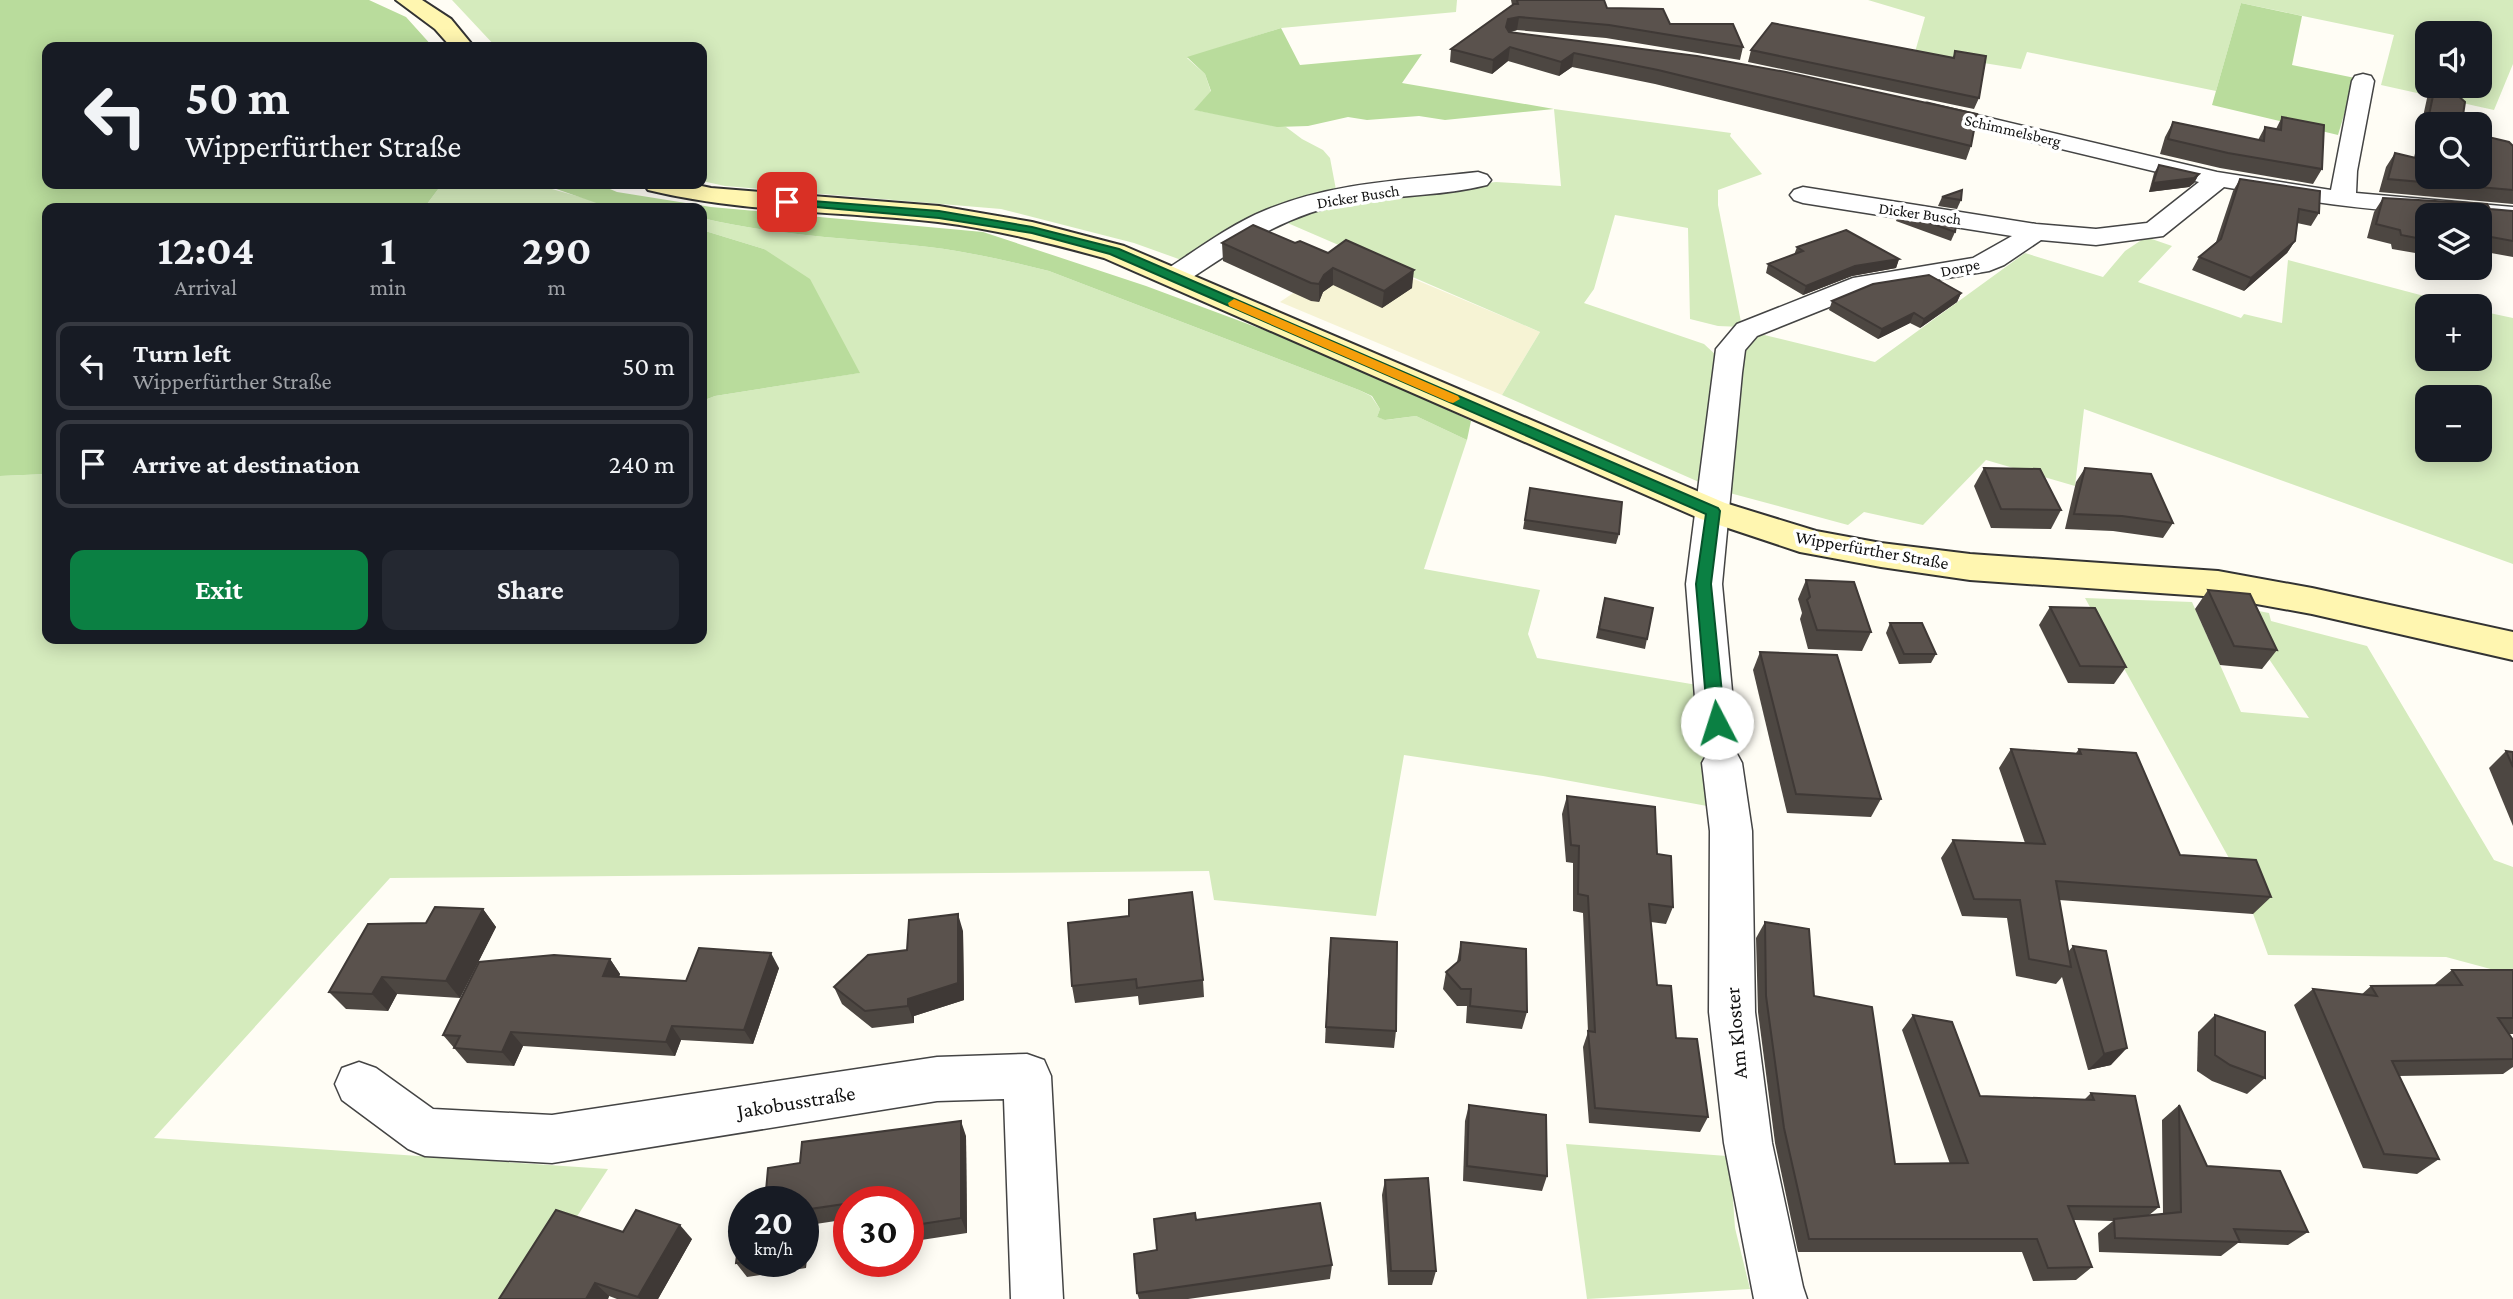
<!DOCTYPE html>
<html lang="en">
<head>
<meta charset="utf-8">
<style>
  :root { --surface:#171b24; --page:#242831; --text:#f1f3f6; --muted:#9ea1a6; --line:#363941; --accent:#0b8043 }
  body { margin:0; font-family:"Crimson Pro",serif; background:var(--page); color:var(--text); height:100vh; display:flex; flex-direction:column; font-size:26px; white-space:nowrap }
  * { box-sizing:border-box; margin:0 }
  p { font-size:23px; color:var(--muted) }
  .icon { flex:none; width:38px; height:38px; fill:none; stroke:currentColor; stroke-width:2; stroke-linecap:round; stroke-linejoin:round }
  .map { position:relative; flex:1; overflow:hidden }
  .side { position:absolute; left:42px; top:203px; width:665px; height:441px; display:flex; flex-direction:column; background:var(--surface); border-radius:14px; box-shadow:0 4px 18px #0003 }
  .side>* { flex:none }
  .guide { position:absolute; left:42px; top:42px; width:665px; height:147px; border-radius:14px; box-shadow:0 4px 18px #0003; background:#171b24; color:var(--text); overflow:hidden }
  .fabs { position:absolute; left:2415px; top:21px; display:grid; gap:14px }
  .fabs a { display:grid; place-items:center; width:77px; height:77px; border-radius:14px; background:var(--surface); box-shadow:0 4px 18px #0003; font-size:35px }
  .speed { position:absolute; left:728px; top:1186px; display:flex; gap:14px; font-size:35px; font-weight:700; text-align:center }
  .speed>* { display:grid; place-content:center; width:91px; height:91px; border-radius:50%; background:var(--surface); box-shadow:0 4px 18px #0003; line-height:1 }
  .speed small { font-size:18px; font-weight:400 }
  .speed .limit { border:10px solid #d22; background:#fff; color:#111 }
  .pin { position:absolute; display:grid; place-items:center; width:60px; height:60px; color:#fff; margin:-30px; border-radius:14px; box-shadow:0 4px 10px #0006 }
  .me { position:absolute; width:77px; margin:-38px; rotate:355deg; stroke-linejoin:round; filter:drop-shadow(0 0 5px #0008) }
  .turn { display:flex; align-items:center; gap:24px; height:147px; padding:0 28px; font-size:32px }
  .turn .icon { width:91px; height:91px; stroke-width:2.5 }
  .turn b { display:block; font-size:49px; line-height:60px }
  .eta { display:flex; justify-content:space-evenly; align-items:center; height:119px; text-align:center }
  .eta b { font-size:42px; font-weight:700; line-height:49px }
  .primary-button { display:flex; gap:14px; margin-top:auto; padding:14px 28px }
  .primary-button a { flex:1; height:80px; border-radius:14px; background:var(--accent); color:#fff; font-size:28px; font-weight:700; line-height:80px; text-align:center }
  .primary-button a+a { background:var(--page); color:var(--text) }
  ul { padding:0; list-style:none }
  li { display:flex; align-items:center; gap:21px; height:88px; margin:0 14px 10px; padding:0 14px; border:4px solid var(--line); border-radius:14px }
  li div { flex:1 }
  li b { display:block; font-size:26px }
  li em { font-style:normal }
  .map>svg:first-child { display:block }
  .farmland { fill:#f6f3d4 }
  .green { fill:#d5ebbd; fill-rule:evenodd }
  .forest { fill:#b9dc9c }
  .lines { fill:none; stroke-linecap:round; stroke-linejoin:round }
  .minor-casing { stroke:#444; stroke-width:3 }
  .secondary-casing { stroke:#333; stroke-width:4 }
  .minor { fill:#fff; fill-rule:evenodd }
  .secondary { fill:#fff6b0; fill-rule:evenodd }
  .wall { fill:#4d4742 }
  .shaded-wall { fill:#3f3936 }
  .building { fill:#5a524d; stroke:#3f3936; stroke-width:2 }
  .route { fill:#0b8043; stroke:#07532c; stroke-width:2 }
  .slow { fill:#f59e0b }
  .labels { text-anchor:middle; stroke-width:7; stroke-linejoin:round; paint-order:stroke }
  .far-street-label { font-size:16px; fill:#111; stroke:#fff }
  .street-label { font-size:18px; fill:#111; stroke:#fff }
  .near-street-label { font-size:21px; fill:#111; stroke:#fff }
</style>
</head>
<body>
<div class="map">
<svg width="2513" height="1299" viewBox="0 0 2513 1299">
  <rect width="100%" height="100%" fill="#fffdf5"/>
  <path class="farmland" d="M1352,253L1540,332L1502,395L1280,302Z"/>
  <g class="green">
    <path d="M452,0H1457L1456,12L1281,28L1187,58L1205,74L1211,92L1195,110L1286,127L1302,139L1323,150L1330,158L1337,195L1187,262L1134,243L1001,209L725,186L702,181V47H496Z"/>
    <path d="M1868,0H2513V64L2494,110L2381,85L2394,35L2241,3L2216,91L2027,52L2021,69L1915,52L1925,17ZM2427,33H2480V86H2427Z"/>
    <path d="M1554,109L1731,133L1730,136L1762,174L1718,190V205L1742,327L1718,326L1690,319L1688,228L1615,215L1594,289L1584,303L1704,344L1717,356L1708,486L1502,395L1540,332L1276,218L1336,199L1496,182L1561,186Z"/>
    <path d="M442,184H542L552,189L619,208H424Z"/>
    <path d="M702,218C776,236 853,238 929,247C970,252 1009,261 1049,271L1359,390L1371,396L1380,409L1377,417L1386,420L1416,416L1467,440L1424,569L1540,590L1528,634L1537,658L1709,687L1720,757L1718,808L1543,776L1404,755L1376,916L1214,900L1209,871L390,878L154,1138L608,1169L523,1299H0V476L47,474V639H702V401L715,396L859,373L764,249L702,230Z"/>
    <path d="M2146,237L2172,246L2138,282L2241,318L2244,314L2282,323L2288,260L2462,306H2427V359H2480V311L2513,318V564L2084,409L2075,486L1986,460L1923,525L1864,512L1848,525L1726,492L1741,353L1756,333L1875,362L2025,253L2103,277L2125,251ZM2427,397H2480V450H2427Z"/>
    <path d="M2085,598L2192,602L2241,712L2309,718L2233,606L2269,613L2271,621L2367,646L2494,860L2513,867V975L2446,957L2268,955L2240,878Z"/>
    <path d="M1566,1144L1727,1156L1732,1187L1735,1228L1750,1289L1587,1299Z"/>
  </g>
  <g class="forest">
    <path d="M0,0H369L406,17L433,47H47V184H442L424,208H47V474L0,476Z"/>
    <path d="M2241,3L2302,16L2292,65L2355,78L2338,135L2212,105Z"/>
    <path d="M1281,28L1300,65L1422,54L1402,83L1554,109L1445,120L1419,116L1367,120L1348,117L1308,126L1277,127L1194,110L1211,91L1205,74L1187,57Z"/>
    <path d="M542,184H598L617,192L711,207L983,232L1146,286L1334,356L1471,421L1467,440L1416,416L1385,420L1377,417L1380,409L1372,396L1359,390L1049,271C1009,261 970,252 929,247C853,238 776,236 702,218V208L608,207Z"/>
    <path d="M702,230L764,249L810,279L860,373L715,396L702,401Z"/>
  </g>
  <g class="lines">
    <defs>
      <g id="minor">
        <path d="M2363,74L2371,76L2374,81L2357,171L2356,193L2513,207V223L2480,220V215C2393,215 2309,202 2224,187L2163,236L2096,245L2041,240L2004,265L1989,271L1869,291L1757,336L1745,350L1742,373L1722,584L1735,723L1730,733L1716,738L1702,733L1697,723L1686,584L1716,349L1737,324L1853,278L1973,258L2012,236L1803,203L1794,200L1790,195L1794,190L1803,187L2036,224L2096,229L2147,223L2199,182L1919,115L1915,110L1919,105L1927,103L2217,172L2331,190L2352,81L2355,76Z"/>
        <path d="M1478,172L1487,175L1491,180L1487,185C1444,196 1397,195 1353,202C1287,213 1238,247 1184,283L1174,285L1164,283L1160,277L1164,271C1197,250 1229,225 1266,210C1333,182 1407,180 1478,172Z"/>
        <path d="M1722,747L1736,752L1742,763L1752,831L1755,1012L1772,1143L1803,1287L1807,1299H1754L1724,1143L1709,1012L1710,831L1702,763L1708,752Z"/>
        <path d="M1027,1054L1044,1060L1051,1076L1063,1299H1011L1004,1099L937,1101L552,1163L425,1156L408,1149L342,1100L335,1084L342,1068L359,1062L376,1068L433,1109L552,1115L937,1057Z"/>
      </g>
      <g id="secondary">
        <path d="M396,0H422L451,19L474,47H451L435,29Z"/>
        <path d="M644,184H692L711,188L939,206L1032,222L1124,246L1725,503L1816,531L1881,543L1970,554L2218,571L2312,588L2513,632V660L2312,614L2218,597L1970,580L1881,567L1800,552L1701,519L1104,258C1049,243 994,229 938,222C841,211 743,213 648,190Z"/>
      </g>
    </defs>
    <use href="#minor" class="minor-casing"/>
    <use href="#secondary" class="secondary-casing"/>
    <use href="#minor" class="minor"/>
    <use href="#secondary" class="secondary"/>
  </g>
  <g class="wall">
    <path d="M1511,0H1604L1607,8L1670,24L1743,47L1740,60L1606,38L1517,30L1510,32L1971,146L1966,160L1655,84L1572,67L1559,76L1508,61L1492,74L1450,62L1451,49L1512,5Z"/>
    <path d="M1751,50L1953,58L1955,51L1979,98L1974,109L1748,62Z"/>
    <path d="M2431,86H2447L2427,124L2513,146V204L2379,192L2386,167L2395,153L2414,158L2429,89Z"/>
    <path d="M2282,117L2322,169L2313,184L2220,168L2160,154L2165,137L2173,122L2258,140L2265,127L2276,129Z"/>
    <path d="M2159,165L2199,174L2194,183L2189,187L2149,192L2154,173Z"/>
    <path d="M2240,179L2319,213L2311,226L2297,223L2295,241L2287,253L2244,291L2192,270L2199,257L2216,242L2233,191Z"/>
    <path d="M1942,197L1961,200L1957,209L1938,206Z"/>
    <path d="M2383,198L2513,211V257L2480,251V215H2427V255L2392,249L2391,244L2367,238L2374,212Z"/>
    <path d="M1899,212L1955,232L1951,241L1896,221Z"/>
    <path d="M1222,243H1295L1412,288L1382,308L1333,285L1323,292L1319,302L1311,301L1223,261Z"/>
    <path d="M1797,247L1899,259L1896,268L1852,276L1803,295L1766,273L1768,264L1794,255Z"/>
    <path d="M1961,293L1957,302L1920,328L1910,323L1878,339L1829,310L1832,301Z"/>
    <path d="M1984,468L2061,510L2051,529L1991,528L1974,486Z"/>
    <path d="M2085,468L2173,523L2163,538L2113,531L2065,529L2076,482Z"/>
    <path d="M1530,488L1619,534L1616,544L1523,529Z"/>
    <path d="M1806,580L1871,632L1862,651L1808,649L1800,619L1802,613L1798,599Z"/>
    <path d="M2208,590L2277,650L2262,669L2220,665L2195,609Z"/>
    <path d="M1605,598L1647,639L1645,649L1596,638Z"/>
    <path d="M2050,607L2126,667L2114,684L2068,683L2039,625Z"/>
    <path d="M1890,623L1936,654L1931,663L1899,664L1886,633Z"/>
    <path d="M1760,652L1881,799L1871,817L1787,813L1753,670Z"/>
    <path d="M2011,749L2076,753L2079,749L2180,855L2271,897L2253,914L2059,900L2068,952L2073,946L2111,1065L2088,1070L2062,977L2056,984L2016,976L2007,918L1962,916L1941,858L1953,840L2025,843L1999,768Z"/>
    <path d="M2506,751L2513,752V826L2489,768Z"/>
    <path d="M1567,796L1657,854L1673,907L1666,924L1651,922L1657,985L1676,1038L1708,1117L1700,1132L1589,1123L1583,1047L1588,1032L1583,913L1573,911V863L1566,862L1562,814Z"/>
    <path d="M483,909L496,927L460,998L397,994L388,1011L346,1009L329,992L426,923Z"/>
    <path d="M1129,916L1203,980L1204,997L1139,1005L1138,996L1075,1003L1072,986Z"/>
    <path d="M1765,922L1814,996L1895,1164H1950L1902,1030L1913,1015L1980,1096L2084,1100L2091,1093L2159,1207L2148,1216L2163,1214L2162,1120L2179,1105L2207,1166L2308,1232L2288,1245L2238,1243L2221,1256L2099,1252L2098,1233L2113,1221L2074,1220L2092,1267L2076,1280L2033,1281L2022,1252H1798L1775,1143L1758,1012L1756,938Z"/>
    <path d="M963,931L964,1000L914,1016V1023L872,1028L842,1004L834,987L907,950Z"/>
    <path d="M1461,942L1527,1012L1522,1029L1466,1023L1467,1006H1457L1443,989L1446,972L1457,962Z"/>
    <path d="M1329,955L1396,1031L1394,1048L1325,1043Z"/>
    <path d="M610,959L620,974L619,977L686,981L779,968L753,1044L681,1040L675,1056L523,1046L514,1066L467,1063L443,1035Z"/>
    <path d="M2452,970H2513V1034H2509L2513,1040V1067L2503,1074L2399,1076L2439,1159L2417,1174L2363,1168L2294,1005L2313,989L2361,995L2371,986L2434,985Z"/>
    <path d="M2215,1015L2265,1078L2247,1094L2212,1081L2197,1071L2198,1032Z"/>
    <path d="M1469,1105L1547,1176L1542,1191L1463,1181L1465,1121Z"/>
    <path d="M966,1136L967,1233L908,1242V1202H849V1219L809,1225L806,1268L747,1277L736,1263L744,1262H803V1202Z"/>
    <path d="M1385,1180L1436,1271L1432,1285H1388L1382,1195Z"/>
    <path d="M1196,1220L1332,1265L1330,1279L1188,1299H1139L1137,1293L1157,1250Z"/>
    <path d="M623,1232L692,1239L658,1299H617L609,1296L608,1299H499Z"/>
  </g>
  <g class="shaded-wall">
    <path d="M1519,17L1517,30L1507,33L1506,27L1508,19Z"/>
    <path d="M1510,47L1508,61L1492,74L1493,60Z"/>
    <path d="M1574,53L1572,67L1559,76L1561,62Z"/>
    <path d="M2199,174L2194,183L2189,187L2149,192L2153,183Z"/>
    <path d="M2295,241L2287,253L2244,291L2251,278Z"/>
    <path d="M1899,259L1896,268L1852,276L1803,295L1806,286L1855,266Z"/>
    <path d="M1333,268V285L1323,292L1319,302V284L1324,275Z"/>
    <path d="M1414,270L1412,288L1382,308L1384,291Z"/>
    <path d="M1961,293L1957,302L1920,328L1924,319Z"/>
    <path d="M1914,313L1910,323L1878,339L1882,329Z"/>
    <path d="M483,909L496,927L460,998L446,981Z"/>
    <path d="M958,914L963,931L964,1000L914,1016V1023L908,1006V999Z"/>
    <path d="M771,953L779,968L753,1044L744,1030Z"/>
    <path d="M610,959L620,974L613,991L603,976Z"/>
    <path d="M382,977L397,994L388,1011L372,994Z"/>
    <path d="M672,1026L681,1040L675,1056L666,1042Z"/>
    <path d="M511,1032L523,1046L514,1066L502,1052Z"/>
    <path d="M2127,1048L2111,1065L2088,1070L2104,1054Z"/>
    <path d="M961,1121L966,1136L967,1233L961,1218Z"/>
    <path d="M803,1216L809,1225L806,1268L802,1262Z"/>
    <path d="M680,1225L692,1239L658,1299H640L638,1297Z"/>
    <path d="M595,1283L609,1296L608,1299H586Z"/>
  </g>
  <g class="building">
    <path d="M1517,0H1604L1607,8L1663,9L1670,24H1733L1743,47L1609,25L1519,17L1508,19L1506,27L1509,32L1697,56L1786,72L1977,114L1971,146L1658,70L1574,53L1561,62L1510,47L1493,60L1451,49L1514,4H1518Z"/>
    <path d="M1772,23L1954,58L1955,51L1986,56L1979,98L1751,50Z"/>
    <path d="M2435,86H2447L2465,102L2462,122L2471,124H2427V177H2480V135L2509,142L2513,146V190L2388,179L2395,153L2420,159Z"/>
    <path d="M2282,117L2324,125L2322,169L2228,153L2168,139L2173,122L2264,141L2265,127L2281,130Z"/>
    <path d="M2159,165L2199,174L2194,178L2153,183Z"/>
    <path d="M2240,179L2320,191L2319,213L2299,209L2295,241L2251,278L2199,257L2221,239Z"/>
    <path d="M1962,190L1961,200L1942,197Z"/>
    <path d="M2383,198L2487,204L2490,209L2513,211V241L2480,235V215H2427V240L2401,235L2400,230L2376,224Z"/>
    <path d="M1899,212L1957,220L1955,232Z"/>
    <path d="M1253,225L1295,243L1300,241L1328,253L1346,240L1414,270L1384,291L1333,268L1324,275L1319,284L1311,283L1222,243Z"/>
    <path d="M1846,230L1899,259L1855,266L1806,286L1768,264L1803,251L1797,247Z"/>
    <path d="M1929,275L1961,293L1924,319L1914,313L1882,329L1832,301L1873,284Z"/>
    <path d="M1984,468L2040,469L2061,510L2001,509Z"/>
    <path d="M2085,468L2151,474L2173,523L2122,516L2074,514Z"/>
    <path d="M1530,488L1622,502L1619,534L1525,520Z"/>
    <path d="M1806,580L1854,582L1871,632L1817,630L1807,600L1810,597Z"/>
    <path d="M2208,590L2250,594L2277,650L2234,646Z"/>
    <path d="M1605,598L1653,608L1647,639L1599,629Z"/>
    <path d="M2050,607L2095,608L2126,667L2080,666Z"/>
    <path d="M1890,623H1922L1936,654H1904Z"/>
    <path d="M1760,652L1837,655L1881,799L1796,794Z"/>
    <path d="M2011,749L2081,754L2079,749L2136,753L2180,855L2256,860L2271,897L2056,881L2071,967L2029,959L2020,900L1974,899L1953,840L2045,844Z"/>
    <path d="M2506,751L2513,752V767Z"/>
    <path d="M1567,796L1655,807L1657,854L1671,856L1673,907L1649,904L1657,985L1671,986L1676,1038L1697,1039L1708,1117L1595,1108L1588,1031L1595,1032L1588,896L1578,894L1579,846L1571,845Z"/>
    <path d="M1192,892L1203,980L1137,988L1136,979L1072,986L1068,923L1129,916V900Z"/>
    <path d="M435,907L483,909L446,981L382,977L372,994L329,992L368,924L426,923Z"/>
    <path d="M958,914V983L908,999V1006L865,1011L834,987L868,955L907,950L909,920Z"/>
    <path d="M1765,922L1809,929L1814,996L1872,1007L1895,1164L1968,1163L1913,1015L1952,1022L1980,1096L2094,1100L2091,1093L2135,1096L2159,1207L2068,1206L2092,1267L2048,1268L2037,1239H1809L1784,1128L1766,996Z"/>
    <path d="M1331,938L1397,942L1396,1031L1326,1027Z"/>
    <path d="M1461,942L1526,949L1527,1012L1470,1006L1471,989H1461L1446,972L1460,960Z"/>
    <path d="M2073,946L2106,951L2127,1048L2104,1054Z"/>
    <path d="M699,948L771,953L744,1030L672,1026L666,1042L511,1032L502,1052L454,1048L460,1036L443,1035L479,962L554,955L610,959L603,976L686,981Z"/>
    <path d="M2452,970H2513V1018H2498L2513,1040V1059L2392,1061L2439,1159L2384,1154L2313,989L2377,996L2371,986L2462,985Z"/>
    <path d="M2215,1015L2265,1032V1078L2230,1065L2215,1055Z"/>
    <path d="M1469,1105L1546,1115L1547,1176L1467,1166Z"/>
    <path d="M2179,1105L2207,1166L2280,1171L2308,1232L2234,1229L2240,1242L2115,1238L2114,1219L2181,1212Z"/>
    <path d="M961,1121V1218L908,1226V1202H872V1200L803,1210V1202H765L768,1168L800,1163L802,1142Z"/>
    <path d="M1428,1178L1436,1271H1391L1385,1180Z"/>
    <path d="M1320,1203L1332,1265L1137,1293L1134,1254L1157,1250L1154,1219L1195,1213L1196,1220Z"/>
    <path d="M556,1210L623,1232L636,1210L680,1225L638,1297L595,1283L586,1299H499Z"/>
    <path d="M742,1213H744V1262H745L736,1263Z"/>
  </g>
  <path class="route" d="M787,199L939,211L1032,227L1119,249L1718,508L1720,511L1711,584L1725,723L1722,727H1711L1708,723L1696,584L1706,514L1110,254L1032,233L939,218L783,204V200Z"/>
  <path class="slow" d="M1234,299L1458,396L1460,399L1453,403L1449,402L1229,306L1228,303Z"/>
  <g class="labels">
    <g class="far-street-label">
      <text transform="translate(2013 130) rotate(13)" y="6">Schimmelsberg</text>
      <text transform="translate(1358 196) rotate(-9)" y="6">Dicker Busch</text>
      <text transform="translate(1920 213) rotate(8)" y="6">Dicker Busch</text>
      <text transform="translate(1960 267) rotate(-12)" y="6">Dorpe</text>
    </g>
    <g class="street-label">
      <text transform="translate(1872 550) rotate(10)" y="6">Wipperfürther Straße</text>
    </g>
    <g class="near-street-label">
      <text transform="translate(1736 1033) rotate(-95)" y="7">Am Kloster</text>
      <text transform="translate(796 1102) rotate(-9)" y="7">Jakobusstraße</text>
    </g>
  </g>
</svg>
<div class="fabs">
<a><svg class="icon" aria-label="sound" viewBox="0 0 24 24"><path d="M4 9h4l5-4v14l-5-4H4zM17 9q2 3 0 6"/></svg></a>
<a><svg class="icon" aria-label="search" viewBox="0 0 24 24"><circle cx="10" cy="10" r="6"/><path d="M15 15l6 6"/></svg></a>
<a><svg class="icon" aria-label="layers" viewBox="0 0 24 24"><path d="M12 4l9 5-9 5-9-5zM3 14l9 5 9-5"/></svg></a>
<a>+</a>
<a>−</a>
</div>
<div class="speed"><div>20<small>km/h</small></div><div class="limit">30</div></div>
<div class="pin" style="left:787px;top:202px;background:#d93025"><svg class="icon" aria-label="arrive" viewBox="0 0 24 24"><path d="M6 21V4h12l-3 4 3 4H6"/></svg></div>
<svg class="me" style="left:1717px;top:723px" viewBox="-20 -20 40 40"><circle r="19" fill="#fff"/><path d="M0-13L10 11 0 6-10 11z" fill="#0b8043"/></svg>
<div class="guide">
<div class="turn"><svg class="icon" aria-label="left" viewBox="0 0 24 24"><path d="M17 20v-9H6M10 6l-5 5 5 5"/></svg><div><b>50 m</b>Wipperfürther Straße</div></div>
</div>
<section class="side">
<div class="eta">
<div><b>12:04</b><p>Arrival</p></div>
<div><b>1</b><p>min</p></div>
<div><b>290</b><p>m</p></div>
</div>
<ul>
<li><svg class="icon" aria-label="left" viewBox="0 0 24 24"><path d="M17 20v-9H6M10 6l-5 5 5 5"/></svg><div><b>Turn left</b><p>Wipperfürther Straße</p></div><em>50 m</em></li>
<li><svg class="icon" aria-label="arrive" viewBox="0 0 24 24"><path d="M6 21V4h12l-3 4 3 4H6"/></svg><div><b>Arrive at destination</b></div><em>240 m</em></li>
</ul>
<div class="primary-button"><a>Exit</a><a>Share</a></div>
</section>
</div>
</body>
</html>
